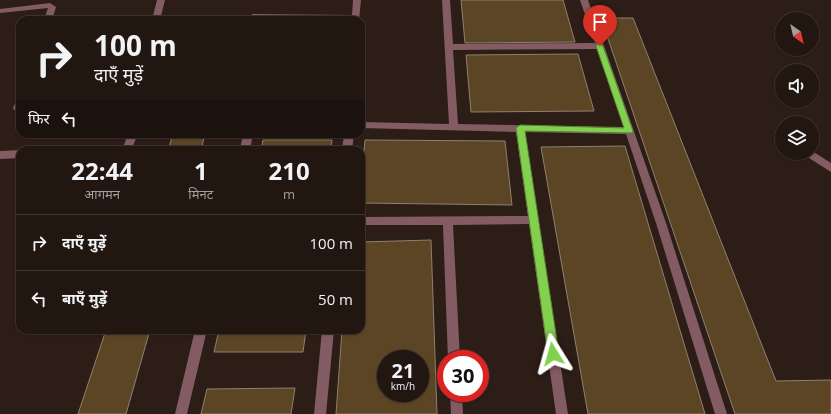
<!DOCTYPE html>
<html lang="hi">
<head>
<meta charset="utf-8">
<style>
  :root { --surface:#221611; --page:#2a1f1a; --text:#f1f3f6; --muted:#a29f9f; --line:#3f3531 }
  body { margin:0; font-family:"Open Sans","Noto Sans Devanagari",sans-serif; background:var(--page); color:var(--text); height:100vh; display:flex; flex-direction:column; font-size:15px; white-space:nowrap }
  * { box-sizing:border-box; margin:0 }
  p { font-size:13px; color:var(--muted) }
  .icon { flex:none; width:22px; height:22px; fill:none; stroke:currentColor; stroke-width:2; stroke-linecap:round; stroke-linejoin:round }
  .map { position:relative; flex:1; overflow:hidden }
  .details { position:absolute; left:16px; top:146px; width:349px; height:188px; display:flex; flex-direction:column; background:var(--surface); border-radius:12px; box-shadow:0 1px 3px #0004,0 0 0 1px var(--line) }
  .details>* { flex:none }
  .banner { position:absolute; left:16px; top:16px; width:349px; height:122px; border-radius:12px; box-shadow:0 1px 3px #0004,0 0 0 1px var(--line); background:#221611; color:var(--text); overflow:hidden }
  .needle { width:26px; rotate:146deg }
  .controls { position:absolute; left:775px; top:12px; display:grid; gap:8px }
  .controls a { display:grid; place-items:center; width:44px; height:44px; border-radius:50%; background:var(--surface); box-shadow:0 1px 3px #0004,0 0 0 1px var(--line); font-size:20px }
  .speed { position:absolute; left:377px; top:350px; display:flex; gap:8px; font-size:20px; font-weight:700; text-align:center }
  .speed>* { display:grid; place-content:center; width:52px; height:52px; border-radius:50%; background:var(--surface); box-shadow:0 1px 3px #0004,0 0 0 1px var(--line); line-height:1 }
  .speed small { font-size:10px; font-weight:400 }
  .speed .limit { border:6px solid #d22; background:#fff; color:#111 }
  .pin { position:absolute; display:grid; place-items:center; width:34px; height:34px; color:#fff; margin:-41px -17px; border-radius:50% 50% 50% 0; rotate:-45deg; box-shadow:0 0 4px #0007 }
  .pin .icon { rotate:45deg }
  .me { position:absolute; width:44px; margin:-22px; rotate:352deg; stroke-linejoin:round; filter:drop-shadow(0 0 3px #0008) }
  .turn { display:flex; align-items:center; gap:14px; height:84px; padding:0 12px; font-size:18px }
  .turn .icon { width:52px; height:52px; stroke-width:2.5 }
  .turn b { display:block; font-size:28px; line-height:34px }
  .then { display:flex; align-items:center; height:38px; padding:0 12px; background:#0003; gap:8px; font-size:15px }
  .eta { display:flex; justify-content:space-evenly; align-items:center; height:68px; text-align:center }
  .eta b { font-size:24px; font-weight:700; line-height:28px }
  ul { padding:0; list-style:none }
  li { display:flex; align-items:center; gap:12px; height:56px; padding:0 12px; border-top:1px solid var(--line) }
  li div { flex:1 }
  li b { display:block; font-size:15px }
  li em { font-style:normal }
  .map>svg:first-child { display:block }
  .building { fill:#5b4524; stroke:#8d8171; fill-rule:evenodd }
  .lines { fill:none; stroke-linecap:round; stroke-linejoin:round }
  .minor { fill:#835c63; fill-rule:evenodd }
  .route { fill:#83d04e; stroke:#558733 }
</style>
</head>
<body>
<div class="map">
<svg width="831" height="414" viewBox="0 0 831 414">
  <rect width="100%" height="100%" fill="#2d1d17"/>
  <g class="building">
    <path d="M461,0H563L575,42L465,43Z"/>
    <path d="M601,18H633L776,381L831,380V414H735Z"/>
    <path d="M578,54L594,111L471,112L466,55Z"/>
    <path d="M173,134H205L201,150H130L131,148L169,147Z"/>
    <path d="M263,140H332L331,150H261Z"/>
    <path d="M365,140L505,141L512,205L361,203V180Z"/>
    <path d="M625,146L705,414H588L541,147Z"/>
    <path d="M431,240L437,414H336L342,330H361V242ZM386,359H420V393H386Z"/>
    <path d="M106,330H150L126,414H78Z"/>
    <path d="M219,330H306L303,352H214Z"/>
    <path d="M295,388L291,414H201L207,389Z"/>
  </g>
  <g class="lines">
    <g class="minor">
      <path d="M157,0H165L160,20H152Z"/>
      <path d="M353,0H361L359,20L258,18V20H250L252,14H255L352,15Z"/>
      <path d="M442,0H450L453,44L595,43L580,0H588L666,223L727,414H715L656,223L626,134L525,132L568,414H556L529,224L453,225L460,359H448L443,225H361V217L528,216L516,132L361,128V122L449,124ZM597,49L624,127L458,124L453,50Z"/>
      <path d="M50,3L56,7L52,20H44L48,8L0,13V9Z"/>
      <path d="M20,98V110H14L13,108L17,99Z"/>
      <path d="M128,134H138L131,150H92L97,146L124,145Z"/>
      <path d="M243,134H253L250,150H240Z"/>
      <path d="M344,134H354L352,150H342Z"/>
      <path d="M20,150V158L0,159V151Z"/>
      <path d="M812,151L831,163V172L809,158L808,153H812Z"/>
      <path d="M195,330H207L187,414H175Z"/>
      <path d="M322,330H334L326,414H314Z"/>
      <path d="M450,393H462L463,414H451Z"/>
    </g>
  </g>
  <path class="route" d="M597,44H600L603,46L633,131L632,133L525,131L559,354L557,358L553,360L549,358L548,354L516,128L520,125L624,128L596,46Z"/>
</svg>
<div class="controls">
<a><svg class="needle" viewBox="-14 -14 28 28"><path d="M0-13l5 13h-10z" fill="#e53935"/><path d="M0 13l5-13h-10z" fill="#a29f9f"/></svg></a>
<a><svg class="icon" aria-label="sound" viewBox="0 0 24 24"><path d="M4 9h4l5-4v14l-5-4H4zM17 9q2 3 0 6"/></svg></a>
<a><svg class="icon" aria-label="layers" viewBox="0 0 24 24"><path d="M12 4l9 5-9 5-9-5zM3 14l9 5 9-5"/></svg></a>
</div>
<div class="speed"><div>21<small>km/h</small></div><div class="limit">30</div></div>
<div class="pin" style="left:600px;top:46px;background:#d93025"><svg class="icon" aria-label="arrive" viewBox="0 0 24 24"><path d="M6 21V4h12l-3 4 3 4H6"/></svg></div>
<svg class="me" style="left:553px;top:354px" viewBox="-20 -20 40 40"><path d="M0-17L14 15 0 8-14 15z" fill="#83d04e" stroke="#fff" stroke-width="4"/></svg>
<div class="banner">
<div class="turn"><svg class="icon" aria-label="right" viewBox="0 0 24 24"><path d="M7 20v-9h11M14 6l5 5-5 5"/></svg><div><b>100 m</b>दाएँ मुड़ें</div></div>
<div class="then">फिर<svg class="icon" aria-label="left" viewBox="0 0 24 24"><path d="M17 20v-9H6M10 6l-5 5 5 5"/></svg></div>
</div>
<section class="details">
<div class="eta">
<div><b>22:44</b><p>आगमन</p></div>
<div><b>1</b><p>मिनट</p></div>
<div><b>210</b><p>m</p></div>
</div>
<ul>
<li><svg class="icon" aria-label="right" viewBox="0 0 24 24"><path d="M7 20v-9h11M14 6l5 5-5 5"/></svg><div><b>दाएँ मुड़ें</b></div><em>100 m</em></li>
<li><svg class="icon" aria-label="left" viewBox="0 0 24 24"><path d="M17 20v-9H6M10 6l-5 5 5 5"/></svg><div><b>बाएँ मुड़ें</b></div><em>50 m</em></li>
</ul>
</section>
</div>
</body>
</html>
